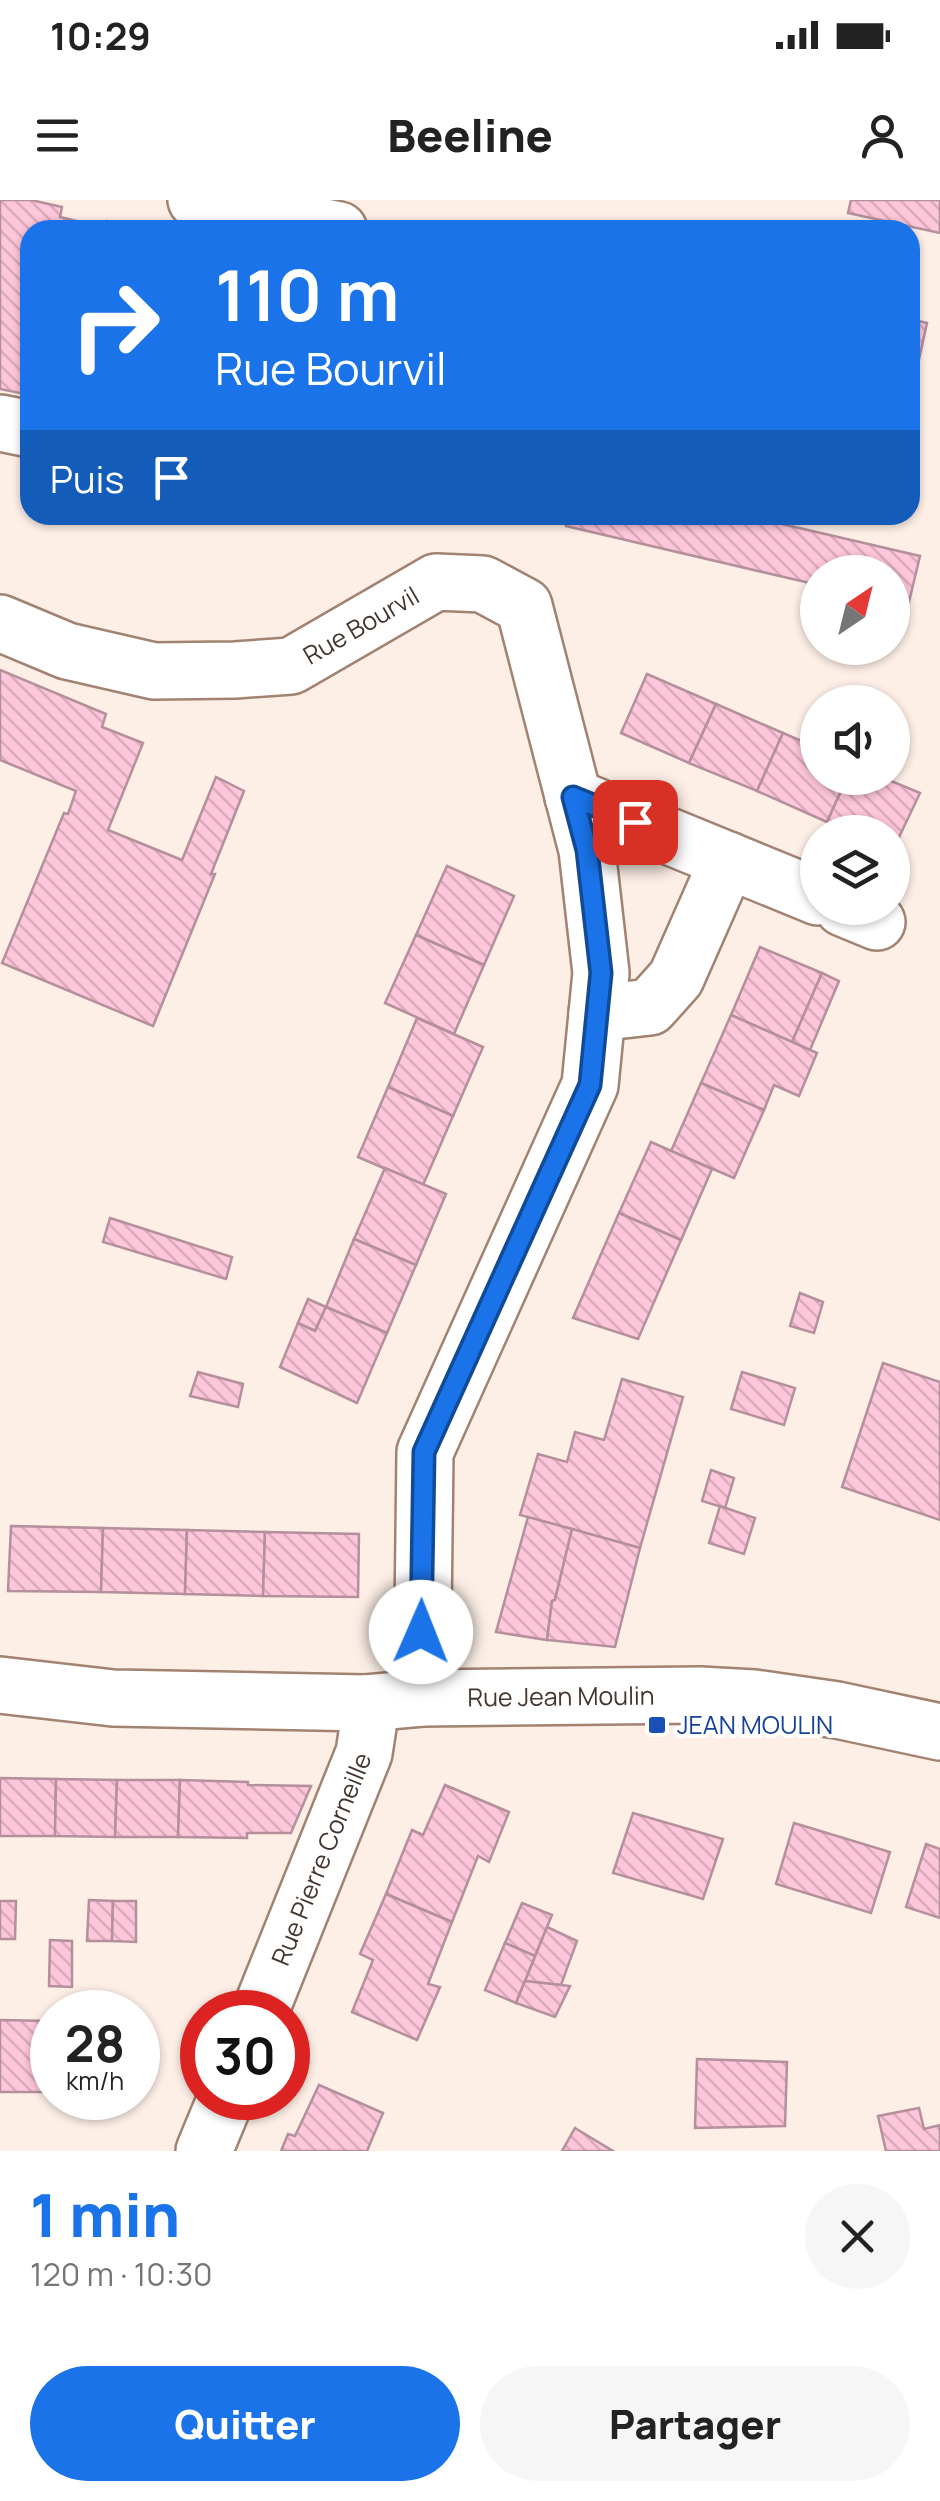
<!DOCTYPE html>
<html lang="fr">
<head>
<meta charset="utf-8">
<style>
  :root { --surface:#fff; --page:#f6f6f6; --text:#222; --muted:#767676; --accent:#1a73e8 }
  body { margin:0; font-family:Manrope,sans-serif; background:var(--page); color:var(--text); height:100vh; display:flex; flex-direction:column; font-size:38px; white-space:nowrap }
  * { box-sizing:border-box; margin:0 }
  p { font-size:32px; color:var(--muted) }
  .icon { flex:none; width:55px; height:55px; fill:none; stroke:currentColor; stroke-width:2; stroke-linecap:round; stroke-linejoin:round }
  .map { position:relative; height:1951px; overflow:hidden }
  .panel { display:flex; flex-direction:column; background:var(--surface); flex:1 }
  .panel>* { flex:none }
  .hud { position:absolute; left:20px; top:20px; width:900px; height:305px; border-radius:30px; box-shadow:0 2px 8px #0004; background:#1a73e8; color:#fff; overflow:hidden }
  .needle { width:65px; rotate:35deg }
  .buttons { position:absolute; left:800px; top:355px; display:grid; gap:20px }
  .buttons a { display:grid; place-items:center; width:110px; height:110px; border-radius:50%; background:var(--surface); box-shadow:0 2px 8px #0004; font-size:50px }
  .speed { position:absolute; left:30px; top:1790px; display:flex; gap:20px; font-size:50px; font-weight:700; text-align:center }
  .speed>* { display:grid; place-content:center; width:130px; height:130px; border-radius:50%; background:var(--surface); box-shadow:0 2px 8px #0004; line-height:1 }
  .speed small { font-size:25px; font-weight:400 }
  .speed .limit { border:15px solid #d22; background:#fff; color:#111 }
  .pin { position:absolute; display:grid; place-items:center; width:85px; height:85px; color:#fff; margin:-42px; border-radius:20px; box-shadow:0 5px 15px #0006 }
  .me { position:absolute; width:110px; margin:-55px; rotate:1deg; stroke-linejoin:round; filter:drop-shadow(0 0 8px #0008) }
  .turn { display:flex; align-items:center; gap:35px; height:210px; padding:0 30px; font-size:45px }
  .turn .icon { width:130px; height:130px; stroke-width:2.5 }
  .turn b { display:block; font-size:70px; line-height:85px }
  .then { display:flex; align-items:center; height:95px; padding:0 30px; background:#0003; gap:20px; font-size:38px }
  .round { display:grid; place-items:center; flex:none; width:105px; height:105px; border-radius:52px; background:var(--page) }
  .headline { display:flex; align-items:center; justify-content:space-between; height:170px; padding:0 30px }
  h1 { font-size:60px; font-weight:800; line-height:75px; color:var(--accent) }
  .cta { display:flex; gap:20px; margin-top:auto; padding:20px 30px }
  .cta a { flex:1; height:115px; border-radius:60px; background:var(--accent); color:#fff; font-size:40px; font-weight:800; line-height:115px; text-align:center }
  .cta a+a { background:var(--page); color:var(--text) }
  .status { display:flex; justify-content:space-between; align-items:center; height:70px; padding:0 50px; background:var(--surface); direction:ltr }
  .status svg { height:28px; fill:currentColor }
  header { display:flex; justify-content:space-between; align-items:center; height:130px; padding:0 30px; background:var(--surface); font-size:45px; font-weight:800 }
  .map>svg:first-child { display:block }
  .building { fill:url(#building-back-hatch); stroke:#b48f9c; stroke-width:2.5 }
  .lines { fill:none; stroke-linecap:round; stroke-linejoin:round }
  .minor-casing { stroke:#a28270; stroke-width:60 }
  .minor { stroke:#fff; stroke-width:55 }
  .route-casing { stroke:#114b97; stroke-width:25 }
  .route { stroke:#1a73e8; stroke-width:18 }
  .transit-dot { fill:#1a4fb4; stroke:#fff; stroke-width:4 }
  .labels { text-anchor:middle; stroke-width:8; stroke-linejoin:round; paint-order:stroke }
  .street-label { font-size:25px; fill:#44362e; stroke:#fff }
  .transit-label { font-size:25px; fill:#164399; stroke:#fff; text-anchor:start }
</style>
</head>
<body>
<div class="status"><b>10:29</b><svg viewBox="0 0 49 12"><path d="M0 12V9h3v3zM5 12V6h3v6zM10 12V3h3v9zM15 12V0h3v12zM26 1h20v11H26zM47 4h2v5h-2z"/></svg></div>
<header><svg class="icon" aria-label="menu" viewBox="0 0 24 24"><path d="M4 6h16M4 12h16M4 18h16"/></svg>Beeline<svg class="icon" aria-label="person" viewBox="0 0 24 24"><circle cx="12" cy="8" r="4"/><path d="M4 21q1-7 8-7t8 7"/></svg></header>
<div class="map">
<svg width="940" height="1951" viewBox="0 0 940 1951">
  <defs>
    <pattern id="building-back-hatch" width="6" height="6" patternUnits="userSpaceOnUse" patternTransform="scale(2.5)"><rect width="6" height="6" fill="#fec6da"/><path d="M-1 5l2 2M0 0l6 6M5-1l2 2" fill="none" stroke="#dbabbb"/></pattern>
  </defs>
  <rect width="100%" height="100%" fill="#fdefe6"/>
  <g class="building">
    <path d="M0,0H31L62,7L60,17L106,28L107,21L153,30H30V195L0,189Z"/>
    <path d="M851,0H940V33L848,13Z"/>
    <path d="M910,119L927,123L915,178L910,177Z"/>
    <path d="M569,315H743L920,356L908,406L892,403V372H818V385L566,326Z"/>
    <path d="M0,470L106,514L102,527L143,543L108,630L182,660L216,577L244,591L211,674H215L153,826L2,763L64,613L68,614L76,591L0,560Z"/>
    <path d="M647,474L716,504L689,563L621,533Z"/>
    <path d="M716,504L783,533L757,591L689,563Z"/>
    <path d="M783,533L818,548V578H847L827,622L757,591Z"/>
    <path d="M847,578H884L920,593L893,650L892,632H852L827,622Z"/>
    <path d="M447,666L514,696L484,765L416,735Z"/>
    <path d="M416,735L484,765L454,834L385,803Z"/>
    <path d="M760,747L822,773L792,842L731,815Z"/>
    <path d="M822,773L839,781L810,850L792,842Z"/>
    <path d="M731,815L817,853L799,896L774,885L764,910L701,883Z"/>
    <path d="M417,818L483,847L453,916L388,887Z"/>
    <path d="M701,883L764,910L734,978L671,951Z"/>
    <path d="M388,887L453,916L423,985L358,957Z"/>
    <path d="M651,942L712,969L681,1040L619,1013Z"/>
    <path d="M385,968L446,994L416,1065L354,1039Z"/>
    <path d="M619,1013L681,1040L638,1139L573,1118Z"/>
    <path d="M110,1018L232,1057L226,1079L103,1042Z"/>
    <path d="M354,1039L416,1065L387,1133L326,1107Z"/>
    <path d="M800,1093L823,1102L814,1133L790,1126Z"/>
    <path d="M308,1099L326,1107L315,1131L298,1123Z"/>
    <path d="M326,1107L387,1133L357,1203L280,1167L298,1123L315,1131Z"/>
    <path d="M883,1163L940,1182V1320L842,1287Z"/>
    <path d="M198,1172L243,1184L238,1207L190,1196Z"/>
    <path d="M742,1172L795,1188L784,1225L731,1209Z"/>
    <path d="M622,1179L683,1197L640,1348L520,1315L538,1254L567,1262L575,1232L604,1240Z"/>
    <path d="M711,1270L734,1278L725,1308L702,1301Z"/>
    <path d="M720,1306L755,1318L744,1354L709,1343Z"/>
    <path d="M528,1317L572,1329L555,1400L552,1401L547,1440L496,1432Z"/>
    <path d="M11,1326L103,1328L101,1392L8,1391Z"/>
    <path d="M103,1328L187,1330L185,1394L101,1392Z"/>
    <path d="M572,1329L640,1348L615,1447L547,1440L552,1401L555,1400Z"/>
    <path d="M187,1330L265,1332L263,1396L185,1394Z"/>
    <path d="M265,1332L359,1334L358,1397L263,1396Z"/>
    <path d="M0,1578L56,1579L55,1636H0Z"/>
    <path d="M56,1579L117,1580L115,1637L55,1636Z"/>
    <path d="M117,1580H180L178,1637H115Z"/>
    <path d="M180,1580L248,1582V1585L311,1586L291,1633H247V1638L178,1637Z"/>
    <path d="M445,1585L509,1612L489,1662L478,1656L452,1722L386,1694L412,1630L423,1635Z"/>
    <path d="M633,1613L723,1639L703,1699L613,1673Z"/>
    <path d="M794,1623L890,1652L871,1713L776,1684Z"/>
    <path d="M926,1644L940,1649V1718L906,1707Z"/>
    <path d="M386,1694L452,1722L428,1784L440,1787L417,1840L352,1812L373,1760L360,1754Z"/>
    <path d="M89,1700L113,1701L112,1741H87Z"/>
    <path d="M0,1701H16L15,1739H0Z"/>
    <path d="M113,1701H136V1742L112,1741Z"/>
    <path d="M522,1703L552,1715L535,1756L505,1743Z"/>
    <path d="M547,1727L577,1741L561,1785L525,1781Z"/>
    <path d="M50,1740L72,1741V1787L49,1786Z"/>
    <path d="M505,1743L535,1756L516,1803L485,1790Z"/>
    <path d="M525,1781L570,1786L555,1817L516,1803Z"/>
    <path d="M0,1820L52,1821V1892H0Z"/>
    <path d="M138,1823H145L144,1892H138Z"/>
    <path d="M697,1859L787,1862L785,1926L695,1928Z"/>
    <path d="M319,1885L383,1913L367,1951H281L288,1934L295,1936Z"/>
    <path d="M919,1908L924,1929L940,1925V1951H886L878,1916Z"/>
    <path d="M575,1928L613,1951H562Z"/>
  </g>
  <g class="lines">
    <defs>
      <g id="minor">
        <path d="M196,0L339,30"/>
        <path d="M0,223L30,229"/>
        <path id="s1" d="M0,423L67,451L154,471L235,470L291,466L436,382L483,384L524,406L587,650L601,773L590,885L425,1252L422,1498"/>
        <path d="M573,597L818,697"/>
        <path d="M843,708L877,722"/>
        <path d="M597,813L650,807L676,778L728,660"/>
        <path id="s2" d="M0,1485L113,1498L366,1503L422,1498L700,1495L754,1498L837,1510L940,1532"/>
        <path id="s3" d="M260,1812L364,1553L368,1527L366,1503"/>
        <path d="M204,1951L226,1898"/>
      </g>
    </defs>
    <use href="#minor" class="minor-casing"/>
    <use href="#minor" class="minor"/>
  </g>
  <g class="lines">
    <defs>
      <path id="route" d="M421,1432L424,1252L590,885L601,773L587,650L573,597L635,622"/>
    </defs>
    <use href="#route" class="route-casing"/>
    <use href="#route" class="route"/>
  </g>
  <rect class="transit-dot" x="647" y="1515" width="20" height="20" rx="5"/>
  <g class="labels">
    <g class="street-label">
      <text dy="9" stroke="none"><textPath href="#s1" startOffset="380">Rue Bourvil</textPath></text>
      <text dy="9" stroke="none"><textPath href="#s2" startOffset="562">Rue Jean Moulin</textPath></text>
      <text dy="9" stroke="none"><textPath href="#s3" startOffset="165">Rue Pierre Corneille</textPath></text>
    </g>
    <g class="transit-label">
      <text x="677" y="1534">JEAN MOULIN</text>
    </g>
  </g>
</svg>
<div class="buttons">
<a><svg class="needle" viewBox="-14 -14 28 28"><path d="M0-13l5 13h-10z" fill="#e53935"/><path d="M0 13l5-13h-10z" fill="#767676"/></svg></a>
<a><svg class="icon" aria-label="sound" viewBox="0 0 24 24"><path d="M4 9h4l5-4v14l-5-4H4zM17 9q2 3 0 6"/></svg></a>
<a><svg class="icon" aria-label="layers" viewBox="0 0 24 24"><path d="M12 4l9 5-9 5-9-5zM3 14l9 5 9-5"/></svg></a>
</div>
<div class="speed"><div>28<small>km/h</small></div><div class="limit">30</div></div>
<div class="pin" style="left:635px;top:622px;background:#d93025"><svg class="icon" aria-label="arrive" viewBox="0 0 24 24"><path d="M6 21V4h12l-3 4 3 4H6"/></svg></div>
<svg class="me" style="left:421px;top:1432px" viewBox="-20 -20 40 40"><circle r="19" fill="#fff"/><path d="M0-13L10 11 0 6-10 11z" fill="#1a73e8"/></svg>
<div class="hud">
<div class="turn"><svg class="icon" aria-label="right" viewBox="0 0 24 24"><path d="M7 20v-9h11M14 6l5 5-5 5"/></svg><div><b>110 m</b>Rue Bourvil</div></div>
<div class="then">Puis<svg class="icon" aria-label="arrive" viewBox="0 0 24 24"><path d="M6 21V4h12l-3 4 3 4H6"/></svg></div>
</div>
</div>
<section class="panel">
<div class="headline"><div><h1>1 min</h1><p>120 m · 10:30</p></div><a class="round"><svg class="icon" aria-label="close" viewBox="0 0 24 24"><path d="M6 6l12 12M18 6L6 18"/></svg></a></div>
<div class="cta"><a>Quitter</a><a>Partager</a></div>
</section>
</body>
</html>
